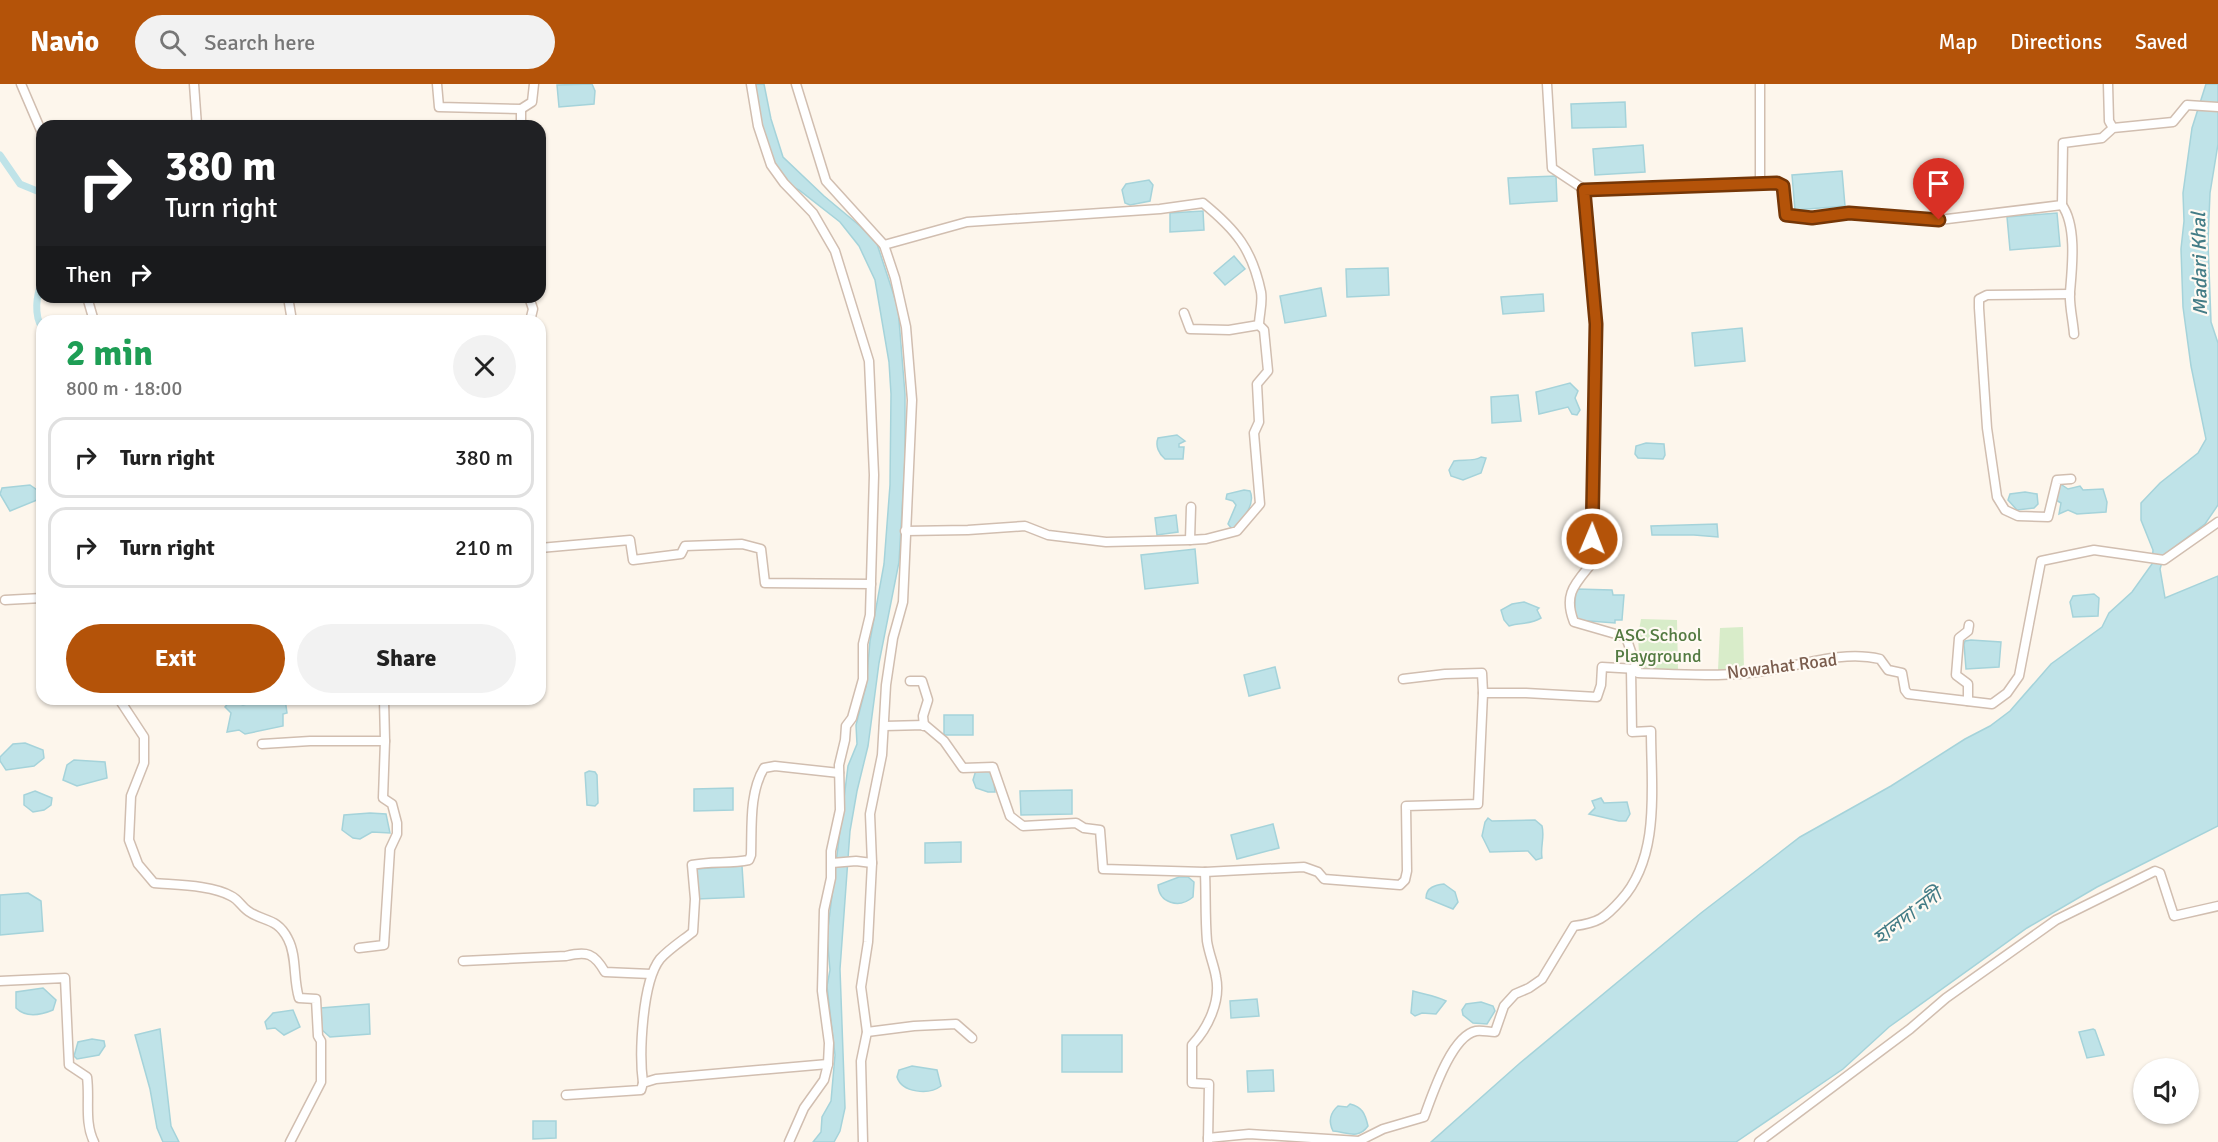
<!DOCTYPE html>
<html lang="en">
<head>
<meta charset="utf-8">
<style>
  :root { --surface:#fff; --page:#f2f2f2; --text:#222; --muted:#767676; --line:#e0e0e0; --accent:#b45309 }
  body { margin:0; font-family:Signika,"Noto Sans Bengali",sans-serif; background:var(--page); color:var(--text); height:100vh; display:flex; flex-direction:column; font-size:22px; white-space:nowrap }
  * { box-sizing:border-box; margin:0 }
  p { font-size:20px; color:var(--muted) }
  .icon { flex:none; width:33px; height:33px; fill:none; stroke:currentColor; stroke-width:2; stroke-linecap:round; stroke-linejoin:round }
  .map { position:relative; flex:1; overflow:hidden }
  .side { position:absolute; left:36px; top:231px; width:510px; height:390px; display:flex; flex-direction:column; background:var(--surface); border-radius:18px; box-shadow:0 2px 4px #0004 }
  .side>* { flex:none }
  .guide { position:absolute; left:36px; top:36px; width:510px; height:183px; border-radius:18px; box-shadow:0 2px 4px #0004; background:#202124; color:#fff; overflow:hidden }
  .controls { position:absolute; left:2133px; top:974px; display:grid; gap:12px }
  .controls a { display:grid; place-items:center; width:66px; height:66px; border-radius:50%; background:var(--surface); box-shadow:0 2px 4px #0004; font-size:30px }
  .pin { position:absolute; display:grid; place-items:center; width:51px; height:51px; color:#fff; margin:-62px -26px; border-radius:50% 50% 50% 0; rotate:-45deg; box-shadow:0 0 6px #0007 }
  .pin .icon { rotate:45deg }
  .me { position:absolute; width:66px; margin:-33px; rotate:1deg; stroke-linejoin:round; filter:drop-shadow(0 0 4px #0008) }
  .turn { display:flex; align-items:center; gap:21px; height:126px; padding:0 30px; font-size:27px }
  .turn .icon { width:78px; height:78px; stroke-width:2.5 }
  .turn b { display:block; font-size:42px; line-height:51px }
  .then { display:flex; align-items:center; height:57px; padding:0 30px; background:#0003; gap:12px; font-size:22px }
  .round { display:grid; place-items:center; flex:none; width:63px; height:63px; border-radius:32px; background:var(--page) }
  .headline { display:flex; align-items:center; justify-content:space-between; height:102px; padding:0 30px }
  h1 { font-size:36px; font-weight:700; line-height:45px; color:#1e9e55 }
  .action { display:flex; gap:12px; margin-top:auto; padding:12px 30px }
  .action a { flex:1; height:69px; border-radius:36px; background:var(--accent); color:#fff; font-size:24px; font-weight:700; line-height:69px; text-align:center }
  .action a+a { background:var(--page); color:var(--text) }
  ul { padding:0; list-style:none }
  li { display:flex; align-items:center; gap:18px; height:81px; margin:0 12px 9px; padding:0 18px; border:3px solid var(--line); border-radius:18px }
  li div { flex:1 }
  li b { display:block; font-size:22px }
  li em { font-style:normal }
  header { display:flex; align-items:center; gap:36px; box-sizing:border-box; height:84px; padding:0 30px; background:var(--accent); color:#fff }
  header strong { font-size:28px }
  nav { display:flex; gap:33px; margin-inline-start:auto; font-size:21px }
  .search { width:420px; height:54px; background:var(--page); display:flex; align-items:center; gap:15px; box-sizing:border-box; padding:0 21px; border-radius:33px; color:var(--muted); font-size:22px }
  .map>svg:first-child { display:block }
  .green { fill:#d8ecc9 }
  .water { fill:#bfe3e8; stroke:#a5d3da; stroke-width:1.5 }
  .lines { fill:none; stroke-linecap:round; stroke-linejoin:round }
  .canal { stroke:#bfe3e8; stroke-width:7 }
  .minor-casing { stroke:#d1beb0; stroke-width:11 }
  .minor { stroke:#fff; stroke-width:8 }
  .route-casing { stroke:#753606; stroke-width:15 }
  .route { stroke:#b45309; stroke-width:10 }
  .labels { text-anchor:middle; stroke-width:4.5; stroke-linejoin:round; paint-order:stroke }
  .park-label { font-size:18px; fill:#537a41; stroke:#fffaf3 }
  .street-label { font-size:18px; fill:#7a5c4d; stroke:#fffaf3 }
  .water-label { font-size:20px; font-style:italic; fill:#437c86; stroke:#fffaf3 }
</style>
</head>
<body>
<header>
<strong>Navio</strong>
<div class="search"><svg class="icon" aria-label="search" viewBox="0 0 24 24"><circle cx="10" cy="10" r="6"/><path d="M15 15l6 6"/></svg>Search here</div>
<nav><a>Map</a><a>Directions</a><a>Saved</a></nav>
</header>
<div class="map">
<svg width="2218" height="1058" viewBox="0 0 2218 1058">
  <rect width="100%" height="100%" fill="#fdf6ec"/>
  <g class="green">
    <path d="M1641,535L1677,536L1678,586H1640L1638,552Z"/>
    <path d="M1743,543L1744,585L1718,586L1720,544Z"/>
  </g>
  <g class="water">
    <path d="M592,0L595,7L594,20L559,23L557,1Z"/>
    <path d="M755,0H764L771,35L783,73L824,112L860,142L877,160L898,224L905,310V375L899,478L879,579L868,662L857,707L850,747L840,885L845,1024L840,1047L834,1058H813L821,1048L822,1033L831,1017L835,971L827,902L830,886L827,852L848,682L857,660L856,641L866,602L870,557L884,480L890,401L891,310L889,278L875,196L859,162L840,138L799,106L784,99L768,64L760,37Z"/>
    <path d="M2206,0H2218V60L2210,109L2208,158L2211,238L2218,259V421L2205,440L2164,471L2160,485L2165,514L2218,492V742L2097,803L2027,844L1889,943L1843,985L1736,1058H1431L1520,979L1701,829L1800,753L1891,702L1965,655L1990,642L2010,627L2051,580L2102,543L2109,529L2132,508L2152,480L2153,466L2141,436V419L2160,399L2198,369L2206,355L2191,282L2183,223L2181,165L2184,137L2183,109L2192,44Z"/>
    <path d="M1625,18L1626,43L1572,44L1571,20Z"/>
    <path d="M1643,61L1645,88L1595,91L1593,65Z"/>
    <path d="M1842,87L1845,122L1795,126L1792,91Z"/>
    <path d="M1556,92L1557,117L1510,120L1508,94Z"/>
    <path d="M1149,96L1153,101L1150,117L1130,121L1125,119L1122,106L1126,100Z"/>
    <path d="M1203,127L1204,146L1170,148V129Z"/>
    <path d="M2057,129L2060,162L2010,166L2007,133Z"/>
    <path d="M1234,172L1245,185L1225,201L1214,189Z"/>
    <path d="M1388,184L1389,211L1347,213L1346,185Z"/>
    <path d="M1321,204L1326,232L1285,239L1280,212Z"/>
    <path d="M1543,210L1544,227L1503,230L1501,213Z"/>
    <path d="M1742,244L1745,277L1695,282L1692,249Z"/>
    <path d="M1570,299L1578,307L1575,314L1580,326L1577,331L1572,330L1568,323L1539,330L1536,308Z"/>
    <path d="M1518,311L1521,337L1492,339L1491,313Z"/>
    <path d="M1177,351L1185,357L1179,360V363H1184L1183,375H1165C1159,370 1155,362 1158,354Z"/>
    <path d="M1646,359L1664,360L1665,371L1663,375L1638,374L1635,370L1636,362Z"/>
    <path d="M1481,373L1486,374L1481,389L1463,396L1451,392L1449,386L1454,377C1463,375 1474,378 1481,373Z"/>
    <path d="M2059,399L2068,405L2080,402L2083,406L2103,405L2107,418L2106,428L2077,430L2068,426L2059,430L2061,419L2056,416Z"/>
    <path d="M30,401L37,406V416L10,427L0,410L2,404Z"/>
    <path d="M1244,406L1250,407C1256,420 1242,438 1232,445L1228,440L1236,421L1233,417L1226,415L1227,410Z"/>
    <path d="M2025,408L2037,410L2038,420L2034,424L2017,426L2008,416L2010,410Z"/>
    <path d="M1176,431L1178,448L1157,451L1155,434Z"/>
    <path d="M1717,440L1718,453L1694,451H1652L1651,442Z"/>
    <path d="M1195,465L1198,499L1145,505L1141,471Z"/>
    <path d="M1576,505L1612,506L1613,511H1624L1622,536H1615V539L1576,536L1574,533Z"/>
    <path d="M2094,510L2099,514L2098,532L2073,533L2070,518L2073,512Z"/>
    <path d="M1524,518L1539,524L1537,526L1541,534C1530,541 1521,538 1509,542L1504,536L1501,526L1512,520Z"/>
    <path d="M1971,556L2001,558L1999,583L1966,585L1964,560L1965,557Z"/>
    <path d="M1275,583L1280,604L1249,612L1244,591Z"/>
    <path d="M269,615H285L287,629L283,630V642L245,650L239,646L227,648L231,629L225,623L230,617L243,621Z"/>
    <rect x="944" y="631" width="29" height="20"/>
    <path d="M25,659L43,666L44,674L34,682L6,686L0,677V673L13,660Z"/>
    <path d="M74,676L105,678L107,694L77,702L63,696L67,681Z"/>
    <path d="M976,686L990,687L993,690L995,708H988L976,704L973,696Z"/>
    <path d="M589,687L595,688L597,691L598,719L595,722L587,721L585,689Z"/>
    <path d="M733,704V726L694,727V705Z"/>
    <path d="M1072,706V730L1021,731L1020,707Z"/>
    <path d="M35,707L52,714L51,721L44,726L33,728L24,721V711Z"/>
    <path d="M1601,714L1604,719L1627,718L1630,730L1626,737H1619L1589,730L1595,724L1592,717Z"/>
    <path d="M370,729L386,730L390,749L372,748L360,755L353,754L342,746L344,731Z"/>
    <path d="M1488,734L1492,737L1535,736L1542,742C1545,753 1540,763 1542,774L1536,776L1528,767L1490,768L1482,752L1485,738Z"/>
    <path d="M1273,740L1279,764L1237,775L1231,751Z"/>
    <path d="M961,758V778L925,779V759Z"/>
    <path d="M742,782L744,813L697,815L695,785Z"/>
    <path d="M1179,793H1188L1194,798L1193,813C1179,825 1159,819 1158,801Z"/>
    <path d="M1444,800L1455,808L1458,818L1453,825L1426,814C1426,803 1436,801 1444,800Z"/>
    <path d="M28,809L41,817L43,847L0,851V811Z"/>
    <path d="M43,904L56,916L53,926C41,931 26,934 16,924V908Z"/>
    <path d="M1413,907C1426,911 1434,911 1446,917L1436,930L1422,929L1415,932L1411,929Z"/>
    <path d="M1257,915L1259,932L1231,934L1230,917Z"/>
    <path d="M1481,918L1493,922L1495,927L1487,940L1473,939L1463,931L1462,926L1466,920Z"/>
    <path d="M369,920L370,950L330,953L322,946L321,924Z"/>
    <path d="M293,926L300,943L284,951L275,944L267,945L265,938L273,929Z"/>
    <path d="M160,945L171,1042L179,1058H163L157,1044L150,1005L135,951Z"/>
    <path d="M2093,945L2095,946L2104,971L2087,974L2079,948Z"/>
    <rect x="1062" y="951" width="60" height="37"/>
    <path d="M92,955L104,957L105,962L99,971L77,975L74,972L78,958Z"/>
    <path d="M912,982L937,986L941,1002C929,1011 902,1009 897,993L899,986Z"/>
    <path d="M1273,986L1274,1007L1248,1008L1247,987Z"/>
    <path d="M1350,1020C1362,1023 1365,1029 1368,1042C1358,1056 1347,1048 1333,1047C1328,1037 1330,1029 1338,1022L1347,1023Z"/>
    <path d="M533,1037H556V1054L533,1055Z"/>
  </g>
  <g class="lines">
    <g class="canal">
      <path d="M0,71L20,100L42,109"/>
      <path d="M42,198C36,212 34,231 42,244"/>
    </g>
    <defs>
      <g id="minor">
        <path d="M21,0L42,49"/>
        <path d="M194,0L197,42"/>
        <path d="M437,0L439,23L521,25L532,18L534,0"/>
        <path d="M751,0L758,42L771,81L784,99L813,129L835,167L869,277L874,391L870,531L863,560V595L852,634L846,642L845,656L839,681L840,726L831,767V794L824,826L822,907L829,959L828,980L824,996L804,1024L789,1058"/>
        <path d="M796,0L826,97L884,161L895,194L906,243L912,316L903,518L893,554L886,601L882,671L870,730L872,779L868,858L861,903L867,948L861,977L863,1058"/>
        <path d="M1547,0L1552,84L1585,106"/>
        <path d="M1760,0V99"/>
        <path d="M2108,0L2109,37L2113,44"/>
        <path d="M521,42V25"/>
        <path d="M2062,121C2077,142 2072,184 2070,208C2069,221 2073,236 2074,250"/>
        <path d="M884,161L967,138L1160,125L1203,119C1236,146 1252,165 1261,208C1263,219 1259,231 1259,241L1264,246L1268,287L1257,300L1259,338L1254,349L1260,420L1237,447L1206,455L1190,456L1191,423"/>
        <path d="M2070,210L1987,211L1979,215V224L1987,344L1997,413L2005,426L2018,432L2048,433L2057,396L2071,395"/>
        <path d="M87,213L94,237"/>
        <path d="M288,213L292,237"/>
        <path d="M529,213L533,225L530,237"/>
        <path d="M1184,229L1190,245L1229,246L1259,241"/>
        <path d="M905,447L968,446L1025,442L1048,451L1106,458L1190,456"/>
        <path d="M540,464L630,456L633,476L681,470L685,462L742,460L761,465L765,499L871,500"/>
        <path d="M5,516L42,514"/>
        <path d="M1637,585L1626,553L1574,538C1563,510 1575,500 1592,479L1596,240L1585,106L1777,99L1783,102L1786,131L1812,134L1849,129L1939,136L2062,121L2063,59L2102,54L2113,44L2173,38L2187,21L2218,23"/>
        <path d="M1403,595L1445,590L1482,589L1483,609H1526L1597,613L1601,601L1602,583L1637,585L1638,589C1674,590 1712,593 1748,589C1791,586 1837,565 1880,575L1888,586L1902,589L1905,606L1908,610L1992,620L2007,609L2019,592L2041,477L2094,466L2164,476L2218,438"/>
        <path d="M910,597H922L928,616L923,632L924,642"/>
        <path d="M119,615L144,653V679L131,712L129,756L138,780L154,799C176,801 212,801 231,812C238,815 242,823 248,827C263,838 277,833 288,855C297,872 293,895 299,914L316,915L318,952L321,957V998L290,1058"/>
        <path d="M1968,617V600L1956,591L1959,554L1968,547L1969,541"/>
        <path d="M884,642L925,641L944,657L963,684L993,683L1010,732L1023,742L1076,739L1084,744L1100,746L1103,785L1205,788L1304,783L1318,788L1324,795L1400,801L1405,796L1407,787L1406,722L1478,720L1483,609"/>
        <path d="M262,660L310,657H385"/>
        <path d="M832,779L856,777L872,779"/>
        <path d="M1205,788C1206,811 1205,834 1207,857C1209,870 1214,881 1216,893C1221,917 1208,944 1192,961V999L1209,1000L1208,1058"/>
        <path d="M359,864L384,861L390,765L397,750V739L392,720L383,714L385,657L384,615"/>
        <path d="M463,877L566,872C587,867 594,869 605,888L651,890"/>
        <path d="M0,897L65,894L69,981L87,993C90,1015 84,1038 94,1058"/>
        <path d="M867,948L914,942L956,940L972,954"/>
        <path d="M643,999C639,970 642,898 660,875C669,865 683,856 693,848L695,815L692,781C711,777 730,780 749,776L751,771C752,743 749,709 764,684L775,682L839,689"/>
        <path d="M566,1011L641,1006L643,999L656,995L828,980"/>
        <path d="M1208,1054L1249,1050L1359,1057L1383,1045L1424,1033C1432,1012 1451,952 1476,947C1482,946 1489,948 1495,948L1504,922L1515,910L1529,904L1542,895L1574,842C1598,839 1605,834 1621,816C1661,772 1651,702 1651,647L1632,648L1631,585"/>
        <path d="M1759,1058L1910,945L1946,914L2056,836L2155,787L2160,789L2174,832L2218,822"/>
      </g>
    </defs>
    <use href="#minor" class="minor-casing"/>
    <use href="#minor" class="minor"/>
  </g>
  <g class="lines">
    <defs>
      <path id="route" d="M1592,455L1596,240L1584,106L1777,99L1783,102L1786,131L1812,134L1849,129L1939,136"/>
    </defs>
    <use href="#route" class="route-casing"/>
    <use href="#route" class="route"/>
  </g>
  <g class="labels">
    <g class="park-label">
      <text x="1658" y="557">ASC School<tspan x="1658" dy="21">Playground</tspan></text>
    </g>
    <g class="street-label">
      <text transform="translate(1782 582) rotate(-7)" y="6">Nowahat Road</text>
    </g>
    <g class="water-label">
      <text transform="translate(2199 180) rotate(-91)" y="7">Madari Khal</text>
      <text transform="translate(1907 832) rotate(-37)" y="7">হালদা নদী</text>
    </g>
  </g>
</svg>
<div class="controls">
<a><svg class="icon" aria-label="sound" viewBox="0 0 24 24"><path d="M4 9h4l5-4v14l-5-4H4zM17 9q2 3 0 6"/></svg></a>
</div>
<div class="pin" style="left:1939px;top:136px;background:#d93025"><svg class="icon" aria-label="arrive" viewBox="0 0 24 24"><path d="M6 21V4h12l-3 4 3 4H6"/></svg></div>
<svg class="me" style="left:1592px;top:455px" viewBox="-20 -20 40 40"><circle r="17" fill="#b45309" stroke="#fff" stroke-width="3"/><path d="M0-11L8 9 0 5-8 9z" fill="#fff"/></svg>
<div class="guide">
<div class="turn"><svg class="icon" aria-label="right" viewBox="0 0 24 24"><path d="M7 20v-9h11M14 6l5 5-5 5"/></svg><div><b>380 m</b>Turn right</div></div>
<div class="then">Then<svg class="icon" aria-label="right" viewBox="0 0 24 24"><path d="M7 20v-9h11M14 6l5 5-5 5"/></svg></div>
</div>
<section class="side">
<div class="headline"><div><h1>2 min</h1><p>800 m · 18:00</p></div><a class="round"><svg class="icon" aria-label="close" viewBox="0 0 24 24"><path d="M6 6l12 12M18 6L6 18"/></svg></a></div>
<ul>
<li><svg class="icon" aria-label="right" viewBox="0 0 24 24"><path d="M7 20v-9h11M14 6l5 5-5 5"/></svg><div><b>Turn right</b></div><em>380 m</em></li>
<li><svg class="icon" aria-label="right" viewBox="0 0 24 24"><path d="M7 20v-9h11M14 6l5 5-5 5"/></svg><div><b>Turn right</b></div><em>210 m</em></li>
</ul>
<div class="action"><a>Exit</a><a>Share</a></div>
</section>
</div>
</body>
</html>
